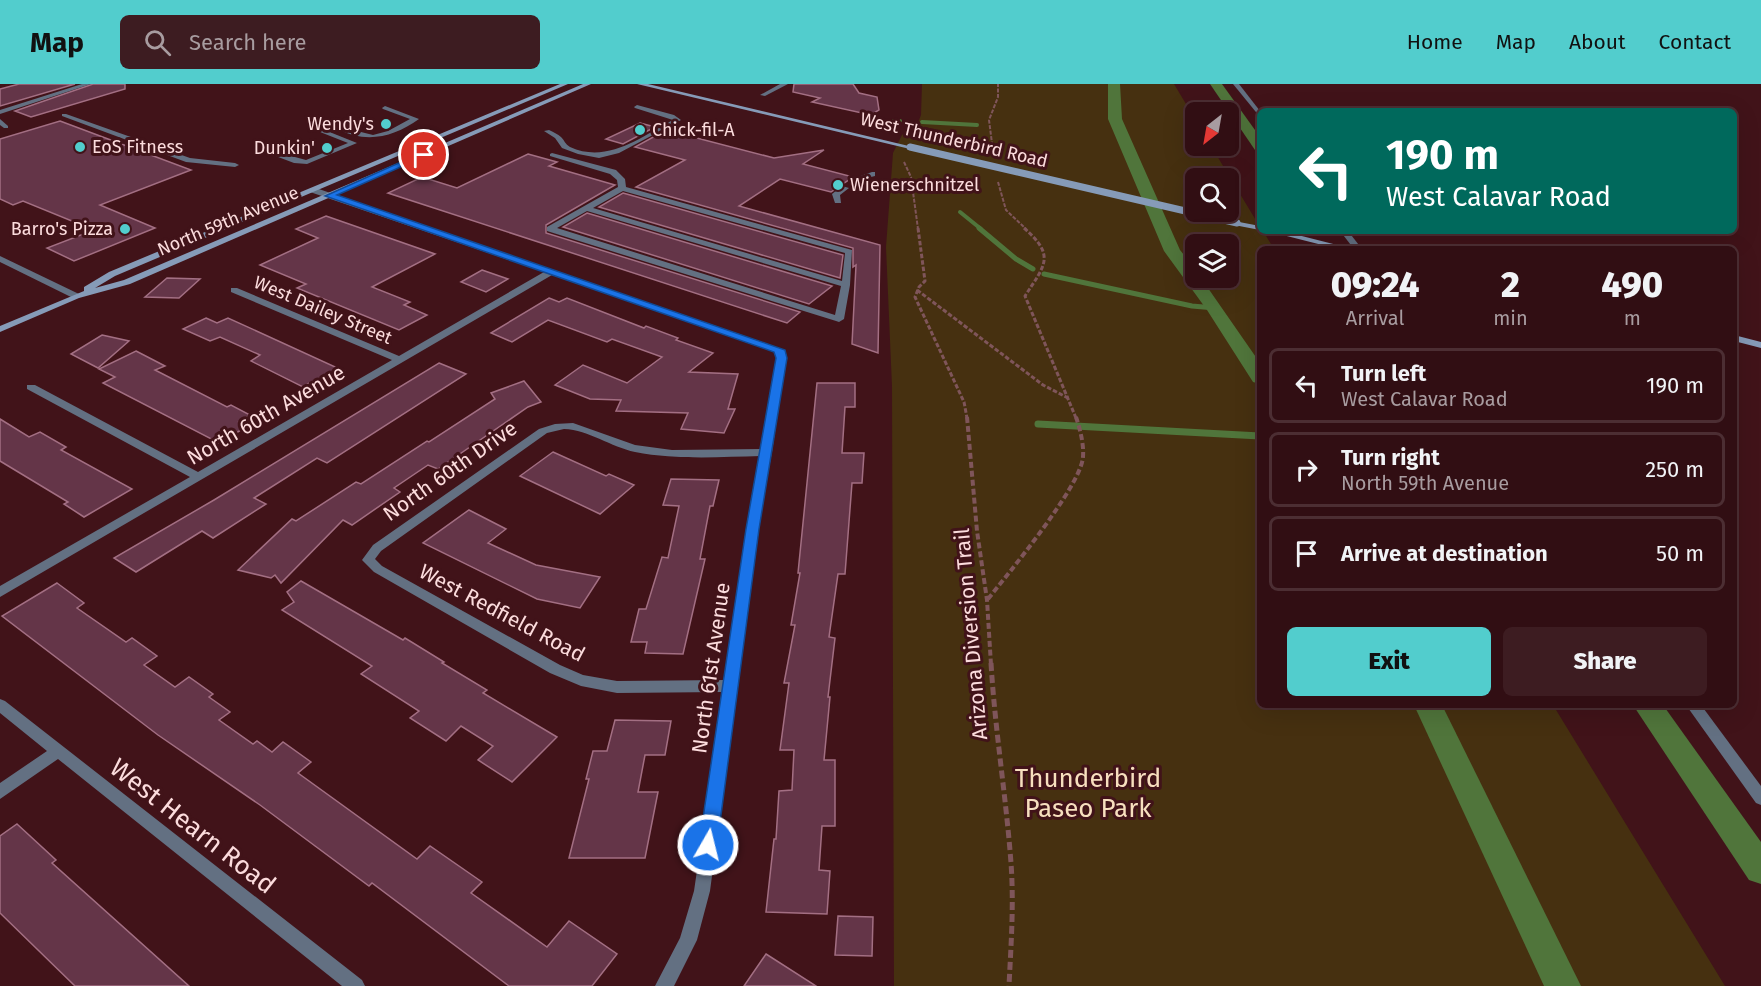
<!DOCTYPE html>
<html lang="en">
<head>
<meta charset="utf-8">
<style>
  :root { --surface:#310e13; --page:#3d1c21; --text:#f1f3f6; --muted:#a89ca0; --line:#4c2e33; --accent:#52cdcd }
  body { margin:0; font-family:"Fira Sans",sans-serif; background:var(--page); color:var(--text); height:100vh; display:flex; flex-direction:column; font-size:22px; white-space:nowrap }
  * { box-sizing:border-box; margin:0 }
  p { font-size:20px; color:var(--muted) }
  .icon { flex:none; width:33px; height:33px; fill:none; stroke:currentColor; stroke-width:2; stroke-linecap:round; stroke-linejoin:round }
  .map { position:relative; flex:1; overflow:hidden }
  .panel { position:absolute; left:1257px; top:162px; width:480px; height:462px; display:flex; flex-direction:column; background:var(--surface); border-radius:9px; box-shadow:0 6px 24px #0002,0 0 0 2px var(--line) }
  .panel>* { flex:none }
  .banner { position:absolute; left:1257px; top:24px; width:480px; height:126px; border-radius:9px; box-shadow:0 6px 24px #0002,0 0 0 2px var(--line); background:#00695c; color:#fff; overflow:hidden }
  .needle { width:39px; rotate:211deg }
  .tools { position:absolute; left:1185px; top:18px; display:grid; gap:12px }
  .tools a { display:grid; place-items:center; width:54px; height:54px; border-radius:9px; background:var(--surface); box-shadow:0 6px 24px #0002,0 0 0 2px var(--line); font-size:30px }
  .pin { position:absolute; display:grid; place-items:center; width:51px; height:51px; color:#fff; margin:-26px; border:3px solid #fff; border-radius:50%; box-shadow:0 2px 6px #0007 }
  .me { position:absolute; width:66px; margin:-33px; rotate:8deg; stroke-linejoin:round; filter:drop-shadow(0 0 4px #0008) }
  .turn { display:flex; align-items:center; gap:21px; height:126px; padding:0 30px; font-size:27px }
  .turn .icon { width:78px; height:78px; stroke-width:2.5 }
  .turn b { display:block; font-size:42px; line-height:51px }
  .eta { display:flex; justify-content:space-evenly; align-items:center; height:102px; text-align:center }
  .eta b { font-size:36px; font-weight:800; line-height:42px }
  .cta { display:flex; gap:12px; margin-top:auto; padding:12px 30px }
  .cta a { flex:1; height:69px; border-radius:9px; background:var(--accent); color:#111; font-size:24px; font-weight:800; line-height:69px; text-align:center }
  .cta a+a { background:var(--page); color:var(--text) }
  ul { padding:0; list-style:none }
  li { display:flex; align-items:center; gap:18px; height:75px; margin:0 12px 9px; padding:0 18px; border:3px solid var(--line); border-radius:9px }
  li div { flex:1 }
  li b { display:block; font-size:22px }
  li em { font-style:normal }
  header { display:flex; align-items:center; gap:36px; box-sizing:border-box; height:84px; padding:0 30px; background:var(--accent); color:#111 }
  header strong { font-size:28px }
  nav { display:flex; gap:33px; margin-inline-start:auto; font-size:21px }
  .search { width:420px; height:54px; background:var(--page); display:flex; align-items:center; gap:15px; box-sizing:border-box; padding:0 21px; border-radius:9px; color:var(--muted); font-size:22px }
  .map>svg:first-child { display:block }
  .green { fill:#463010; fill-rule:evenodd }
  .lines { fill:none; stroke-linecap:round; stroke-linejoin:round }
  .stream-far2 { stroke:#50753b; stroke-width:4 }
  .stream-far1 { stroke:#50753b; stroke-width:5 }
  .stream { stroke:#50753b; stroke-width:7 }
  .canal { fill:#50753b; fill-rule:evenodd }
  .building { fill:#643548; stroke:#a36f83; stroke-width:1.5 }
  .path-far3 { stroke:#7f555a; stroke-width:2; stroke-dasharray:4 1.5; stroke-linecap:butt }
  .path-far2 { stroke:#7f555a; stroke-width:3; stroke-dasharray:4.5 2; stroke-linecap:butt }
  .path-far1 { stroke:#7f555a; stroke-width:4; stroke-dasharray:6 3; stroke-linecap:butt }
  .path { stroke:#7f555a; stroke-width:5; stroke-dasharray:8 4; stroke-linecap:butt }
  .lane { fill:#637082; fill-rule:evenodd }
  .street { fill:#637082; fill-rule:evenodd }
  .secondary { fill:#869bb8; fill-rule:evenodd }
  .secondary-bridge { stroke:#869bb8; stroke-width:7 }
  .route { fill:#1a73e8; stroke:#114b97; stroke-width:1.5 }
  .poi-dot { fill:#52cdcd; stroke:#411319; stroke-width:2 }
  .labels { text-anchor:middle; stroke-width:6; stroke-linejoin:round; paint-order:stroke }
  .far-poi-label { font-size:18px; fill:#fcdcdd; stroke:#411319; text-anchor:end }
  .far-street-label { font-size:18px; fill:#fcdcdd; stroke:#411319 }
  .street-label { font-size:21px; fill:#fcdcdd; stroke:#411319 }
  .near-park-label { font-size:26px; fill:#f7dfbe; stroke:#411319 }
  .near-street-label { font-size:26px; fill:#fcdcdd; stroke:#411319 }
</style>
</head>
<body>
<header>
<strong>Map</strong>
<div class="search"><svg class="icon" aria-label="search" viewBox="0 0 24 24"><circle cx="10" cy="10" r="6"/><path d="M15 15l6 6"/></svg>Search here</div>
<nav><a>Home</a><a>Map</a><a>About</a><a>Contact</a></nav>
</header>
<div class="map">
<svg width="1761" height="902" viewBox="0 0 1761 902">
  <rect width="100%" height="100%" fill="#411319"/>
  <path class="green" d="M922,0H1174L1195,35L1196,62H1211L1260,143V147H1263L1274,165H1260V621H1553L1725,902H894L892,302L886,163L893,69L902,51L918,39L921,31ZM1196,94H1228V128H1196ZM1196,160H1228V194H1196Z"/>
  <g class="lines">
    <g class="stream-far2">
      <path d="M893,37H900"/>
      <path d="M922,38L977,41"/>
      <path d="M960,128L981,145"/>
    </g>
    <g class="stream-far1">
      <path d="M979,144L1016,175L1033,185"/>
      <path d="M1044,190L1192,222L1215,224"/>
    </g>
    <path class="stream" d="M1038,340L1260,352"/>
    <g class="canal">
      <path d="M1108,0H1120L1122,35L1180,166L1196,186V194H1201L1260,279V300L1253,298L1207,226L1164,167L1108,35Z"/>
      <path d="M1210,0H1222L1260,53V67L1255,66Z"/>
      <path d="M1414,621H1442L1581,902H1544Z"/>
      <path d="M1633,621H1663L1761,758V800L1749,796Z"/>
    </g>
  </g>
  <g class="building">
    <path d="M19,0H75L0,22V5Z"/>
    <path d="M93,0H125V5L31,33L15,27Z"/>
    <path d="M794,0H853L859,9L877,13L879,26L871,31L812,18L820,14L793,8Z"/>
    <path d="M60,37L191,86L100,121L155,144L74,177L47,164L94,146L23,117L13,121L0,115V55Z"/>
    <path d="M640,39L655,43L623,60L606,55Z"/>
    <path d="M666,46L774,74L824,66L803,80L853,93L831,108L780,95L739,122L880,161L878,269L852,260L856,181L853,183V164L636,103L685,76L635,63Z"/>
    <path d="M528,70L557,78L549,82L615,101L546,141V149L800,228L787,239L388,109L422,93L457,104Z"/>
    <path d="M623,109L843,171L840,194L599,123Z"/>
    <path d="M587,129L832,202L809,220L563,143Z"/>
    <path d="M326,132L435,170L372,203L410,218L404,221L427,231L399,246L297,204L306,200L260,181L318,154L296,145Z"/>
    <path d="M482,186L508,195L486,208L461,198Z"/>
    <path d="M167,194L200,195L179,214L145,213Z"/>
    <path d="M549,214L559,218L567,214L644,244L646,242L678,254L676,256L713,269L689,288L738,290L728,325H735L724,349L681,345L688,329L616,327L621,316L590,315L555,301L583,281L627,299L662,273L612,255L607,258L548,236L512,258L491,249Z"/>
    <path d="M206,234L217,239L228,234L344,287L321,299L314,296L303,303L251,277L260,271L220,253L210,257L183,245Z"/>
    <path d="M102,251L129,257L98,284L71,270Z"/>
    <path d="M136,267L165,282L155,286L227,323L231,321L250,331L239,338L248,342L219,359L103,299L115,293L99,285Z"/>
    <path d="M439,279L466,290L327,379L317,374L254,414L266,420L213,454L202,447L136,488L114,474L214,416Z"/>
    <path d="M524,297L541,318L528,323L438,385L428,381L394,404L400,408L352,441L343,436L281,499L275,491L271,494L238,486L292,435L296,437L356,398L361,400L427,357L429,358L495,315L491,309Z"/>
    <path d="M817,299H855V323H845L842,369H864L862,399H852L845,490H838L829,553L835,554L828,613H830L824,676H835V742H822L819,786L830,787L827,830L766,828L774,755H776L779,707L792,706L794,666H780L789,599H784L795,541H791L800,489H798Z"/>
    <path d="M0,335L29,353L40,348L66,363L61,366L132,405L84,433L64,420L68,418L0,377Z"/>
    <path d="M553,368L606,392L609,390L634,401L600,430L520,392Z"/>
    <path d="M671,395L719,396L713,422H710L700,475H705L683,570L645,569L647,558H631L639,525H646L662,473L668,474L679,422L663,421Z"/>
    <path d="M469,426L506,445L488,459L536,481L600,493L580,524L537,515L423,459Z"/>
    <path d="M301,497L403,556L405,554L444,578L442,579L487,606L483,609L557,653L512,698L478,676L493,662L461,642L446,657L410,634L419,627L361,590L372,582L282,526L294,518L287,508Z"/>
    <path d="M57,499L84,519L77,524L126,558L132,554L157,572L144,581L175,603L189,593L213,610L209,613L230,628L219,636L253,660L257,657L272,668L283,658L311,678L298,689L417,775L430,762L482,798L471,809L547,863L569,837L617,870L592,902H509L372,799L369,802L260,721L158,651L2,532Z"/>
    <path d="M615,636L671,637L665,671H645L638,708H658L645,774H569L589,695H586L593,667H607Z"/>
    <path d="M17,740L56,776L52,779L189,902H75L0,829V752Z"/>
    <path d="M838,832L873,833L872,872L835,871Z"/>
    <path d="M766,870L816,902H744Z"/>
  </g>
  <g class="lines">
    <g class="path-far3">
      <path d="M993,67L989,36L998,13V0"/>
      <path d="M904,78L911,93L918,145"/>
      <path d="M998,98L1006,126L1026,145"/>
    </g>
    <g class="path-far2">
      <path d="M918,144L925,197L919,203L915,213L964,318L967,334"/>
      <path d="M1024,144C1056,172 1045,181 1025,212L1076,334"/>
      <path d="M917,206L1043,301L1070,315"/>
    </g>
    <g class="path-far1">
      <path d="M967,333L977,447L987,516L991,581"/>
      <path d="M988,515C1008,490 1081,402 1083,373C1084,360 1080,345 1076,333"/>
    </g>
    <path class="path" d="M991,579C995,646 1006,712 1011,779C1014,820 1011,861 1009,902"/>
    <g class="lane">
      <path d="M82,0H91L0,30V26Z"/>
      <path d="M780,0H788L765,12L760,11Z"/>
      <path d="M1233,0H1239L1260,27V33Z"/>
      <path d="M637,21L674,31L681,36L619,69L599,74L578,70L562,64L555,54L544,47L549,46C553,48 558,50 561,53C565,57 565,60 570,63C607,80 641,53 673,36L635,24L634,23Z"/>
      <path d="M385,22L419,35C394,53 366,60 338,45L341,43L373,51L388,47L410,35L383,25L382,24Z"/>
      <path d="M62,30H66L190,74L235,79L239,81L235,83L186,78L62,32Z"/>
      <path d="M0,35L8,42V44H4L0,41Z"/>
      <path d="M322,45L357,59L307,80L294,79L265,68L269,66L306,76L348,59L320,48V46Z"/>
      <path d="M552,69L616,86L625,95L626,103L852,166L850,201L844,235L839,238L836,237L547,147V143L618,103L617,96L610,90L550,72V70ZM623,107L845,169L842,197L593,124ZM587,127L841,202L835,231L557,144Z"/>
      <path d="M872,88H875V92L859,96L855,94Z"/>
      <path d="M842,102L849,104L840,111L841,119H835L832,110Z"/>
      <path d="M1340,147H1348L1362,165H1354Z"/>
      <path d="M1686,621H1701L1761,702V721L1756,719Z"/>
    </g>
    <g class="street">
      <path d="M310,104H316L784,266L786,274L772,368L758,445L710,807L697,856L674,902H655L680,854L694,807L723,608L617,609L581,602L550,589L374,488L362,476L373,461L539,345L555,340L573,339L635,361L672,366L762,365L776,274L775,268L552,191L0,513V502L190,393L27,305V301H35L198,388L392,276L231,208V204H237L399,272L544,188L310,108ZM564,345C589,346 611,363 635,368C676,376 719,373 761,372L746,445L724,596L617,597L583,591L560,581L382,482L375,475L381,467L547,349Z"/>
      <path d="M0,172L79,210L80,212L79,214H73L0,178Z"/>
      <path d="M0,615L5,617L362,896L365,902H342L58,675L0,715V699L47,667L0,629Z"/>
    </g>
    <g class="secondary">
      <path d="M560,0H568L115,192L95,204L124,196L583,0H591L130,200L79,214L0,248V242L84,207V203L109,188Z"/>
      <path d="M637,0H648L913,63L910,65Z"/>
      <path d="M1234,137L1260,142V146L1234,141Z"/>
      <path d="M1267,147H1282L1353,165H1338Z"/>
      <path d="M1734,251L1761,258V264L1734,257Z"/>
    </g>
    <path class="secondary-bridge" d="M910,63L1237,139"/>
  </g>
  <path class="route" d="M421,69L428,71L337,111L785,266L787,274L759,445L717,761L714,767L708,770L701,767L699,761L746,445L776,274L774,268L325,112Z"/>
  <g class="poi-dot">
    <circle cx="386" cy="40" r="6"/>
    <circle cx="640" cy="46" r="6"/>
    <circle cx="80" cy="63" r="6"/>
    <circle cx="327" cy="64" r="6"/>
    <circle cx="838" cy="101" r="6"/>
    <circle cx="125" cy="145" r="6"/>
  </g>
  <g class="labels">
    <g class="far-poi-label">
      <text x="374" y="46">Wendy's</text>
      <text x="652" y="52" text-anchor="start">Chick-fil-A</text>
      <text x="92" y="69" text-anchor="start">EoS Fitness</text>
      <text x="315" y="70">Dunkin'</text>
      <text x="850" y="107" text-anchor="start">Wienerschnitzel</text>
      <text x="113" y="151">Barro's Pizza</text>
    </g>
    <g class="far-street-label">
      <text transform="translate(954 56) rotate(13)" y="6">West Thunderbird Road</text>
      <text transform="translate(228 137) rotate(-23)" y="6">North 59th Avenue</text>
      <text transform="translate(323 226) rotate(23)" y="6">West Dailey Street</text>
    </g>
    <g class="street-label">
      <text transform="translate(266 331) rotate(-30)" y="7">North 60th Avenue</text>
      <text transform="translate(450 387) rotate(-35)" y="7">North 60th Drive</text>
      <text transform="translate(502 529) rotate(28)" y="7">West Redfield Road</text>
      <text transform="translate(971 550) rotate(-95)" y="7">Arizona Diversion Trail</text>
      <text transform="translate(711 584) rotate(-82)" y="7">North 61st Avenue</text>
    </g>
    <g class="near-park-label">
      <text x="1088" y="703">Thunderbird<tspan x="1088" dy="30">Paseo Park</tspan></text>
    </g>
    <g class="near-street-label">
      <text transform="translate(193 742) rotate(38)" y="9">West Hearn Road</text>
    </g>
  </g>
</svg>
<div class="tools">
<a><svg class="needle" viewBox="-14 -14 28 28"><path d="M0-13l5 13h-10z" fill="#e53935"/><path d="M0 13l5-13h-10z" fill="#a89ca0"/></svg></a>
<a><svg class="icon" aria-label="search" viewBox="0 0 24 24"><circle cx="10" cy="10" r="6"/><path d="M15 15l6 6"/></svg></a>
<a><svg class="icon" aria-label="layers" viewBox="0 0 24 24"><path d="M12 4l9 5-9 5-9-5zM3 14l9 5 9-5"/></svg></a>
</div>
<div class="pin" style="left:424px;top:71px;background:#d93025"><svg class="icon" aria-label="arrive" viewBox="0 0 24 24"><path d="M6 21V4h12l-3 4 3 4H6"/></svg></div>
<svg class="me" style="left:708px;top:761px" viewBox="-20 -20 40 40"><circle r="17" fill="#1a73e8" stroke="#fff" stroke-width="3"/><path d="M0-11L8 9 0 5-8 9z" fill="#fff"/></svg>
<div class="banner">
<div class="turn"><svg class="icon" aria-label="left" viewBox="0 0 24 24"><path d="M17 20v-9H6M10 6l-5 5 5 5"/></svg><div><b>190 m</b>West Calavar Road</div></div>
</div>
<section class="panel">
<div class="eta">
<div><b>09:24</b><p>Arrival</p></div>
<div><b>2</b><p>min</p></div>
<div><b>490</b><p>m</p></div>
</div>
<ul>
<li><svg class="icon" aria-label="left" viewBox="0 0 24 24"><path d="M17 20v-9H6M10 6l-5 5 5 5"/></svg><div><b>Turn left</b><p>West Calavar Road</p></div><em>190 m</em></li>
<li><svg class="icon" aria-label="right" viewBox="0 0 24 24"><path d="M7 20v-9h11M14 6l5 5-5 5"/></svg><div><b>Turn right</b><p>North 59th Avenue</p></div><em>250 m</em></li>
<li><svg class="icon" aria-label="arrive" viewBox="0 0 24 24"><path d="M6 21V4h12l-3 4 3 4H6"/></svg><div><b>Arrive at destination</b></div><em>50 m</em></li>
</ul>
<div class="cta"><a>Exit</a><a>Share</a></div>
</section>
</div>
</body>
</html>
